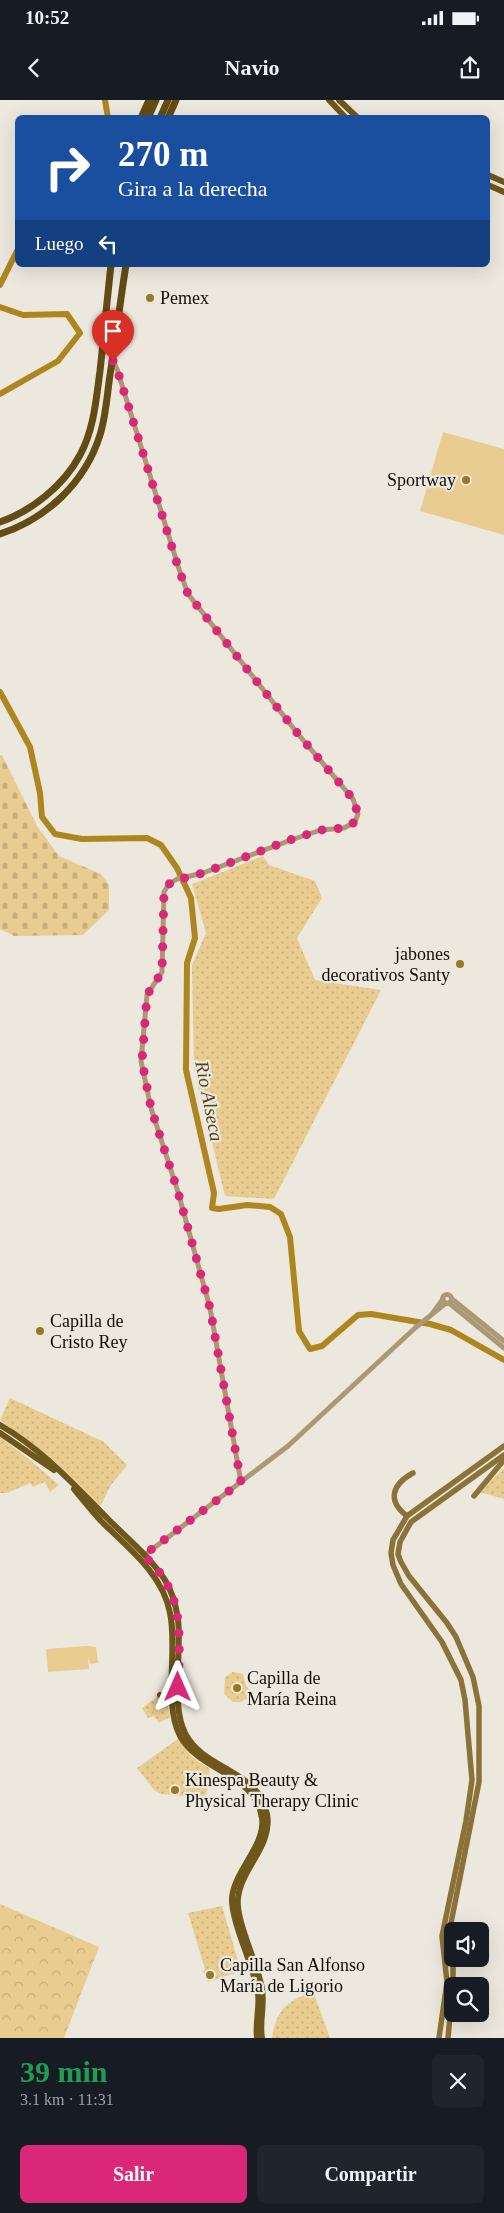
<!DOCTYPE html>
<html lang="es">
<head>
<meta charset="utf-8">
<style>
  :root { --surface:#171b24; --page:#20242c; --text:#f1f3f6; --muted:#9ea1a6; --accent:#db2777 }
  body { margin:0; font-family:Georgia,serif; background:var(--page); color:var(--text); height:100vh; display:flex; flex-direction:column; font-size:19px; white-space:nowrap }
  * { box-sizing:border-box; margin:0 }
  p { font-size:16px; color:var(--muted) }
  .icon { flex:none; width:28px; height:28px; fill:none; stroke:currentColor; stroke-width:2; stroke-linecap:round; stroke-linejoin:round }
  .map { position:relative; height:1938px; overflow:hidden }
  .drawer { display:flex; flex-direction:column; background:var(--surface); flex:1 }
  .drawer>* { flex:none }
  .banner { position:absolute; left:15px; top:15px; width:475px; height:152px; border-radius:8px; box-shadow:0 5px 20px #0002; background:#1a4fa0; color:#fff; overflow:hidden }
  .fabs { position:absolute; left:444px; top:1822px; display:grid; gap:10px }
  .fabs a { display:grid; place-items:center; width:45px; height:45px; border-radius:8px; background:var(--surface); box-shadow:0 5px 20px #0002; font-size:25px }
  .pin { position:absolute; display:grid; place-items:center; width:42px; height:42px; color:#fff; margin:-51px -21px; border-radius:50% 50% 50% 0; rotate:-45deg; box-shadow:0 0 5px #0007 }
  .pin .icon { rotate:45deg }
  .me { position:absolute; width:55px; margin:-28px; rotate:0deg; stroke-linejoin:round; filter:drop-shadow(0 0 4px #0008) }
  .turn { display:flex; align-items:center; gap:18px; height:105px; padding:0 20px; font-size:22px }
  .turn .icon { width:65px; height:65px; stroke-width:2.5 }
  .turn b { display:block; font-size:35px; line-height:42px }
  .then { display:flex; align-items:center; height:48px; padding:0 20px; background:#0003; gap:10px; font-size:19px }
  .round { display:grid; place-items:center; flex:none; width:52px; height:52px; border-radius:8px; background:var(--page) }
  .headline { display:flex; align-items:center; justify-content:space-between; height:85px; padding:0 20px }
  h1 { font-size:30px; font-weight:600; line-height:38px; color:#1e9e55 }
  .cta { display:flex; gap:10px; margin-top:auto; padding:10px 20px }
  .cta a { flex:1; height:58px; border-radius:8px; background:var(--accent); color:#fff; font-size:20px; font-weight:600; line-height:58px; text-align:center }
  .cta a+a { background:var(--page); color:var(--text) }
  .status { display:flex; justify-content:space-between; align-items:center; height:35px; padding:0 25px; background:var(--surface); direction:ltr }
  .status svg { height:14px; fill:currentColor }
  header { display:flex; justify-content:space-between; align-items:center; height:65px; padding:0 20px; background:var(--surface); font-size:22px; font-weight:600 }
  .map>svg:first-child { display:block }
  .grass { fill:url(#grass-dots) }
  .forest { fill:url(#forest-crowns) }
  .cemetery { fill:url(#cemetery-stones) }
  .garden { fill:#e9cd90 }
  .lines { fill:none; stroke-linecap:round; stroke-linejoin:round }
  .river { stroke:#ad8620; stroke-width:6 }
  .tertiary { stroke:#aa9974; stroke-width:5 }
  .secondary { stroke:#8b7238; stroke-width:5.5 }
  .primary { stroke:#6f571b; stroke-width:6 }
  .trunk { stroke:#624c14; stroke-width:7 }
  .route { stroke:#db2777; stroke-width:9; stroke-dasharray:0 16.2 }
  .poi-dot { fill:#9a7822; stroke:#ede8dd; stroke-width:2 }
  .labels { text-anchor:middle; stroke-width:4.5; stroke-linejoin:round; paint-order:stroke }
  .poi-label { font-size:18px; fill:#0f0d0a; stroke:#ede8dd; text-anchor:start }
  .water-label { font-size:19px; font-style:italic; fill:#52421a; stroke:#ede8dd }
</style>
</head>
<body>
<div class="status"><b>10:52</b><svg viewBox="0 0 49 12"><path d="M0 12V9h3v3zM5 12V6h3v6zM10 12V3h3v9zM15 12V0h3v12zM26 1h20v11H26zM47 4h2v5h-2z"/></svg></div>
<header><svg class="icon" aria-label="back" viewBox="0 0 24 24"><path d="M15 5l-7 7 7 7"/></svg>Navio<svg class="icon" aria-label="share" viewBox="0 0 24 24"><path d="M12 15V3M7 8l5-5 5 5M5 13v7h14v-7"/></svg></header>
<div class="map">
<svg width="504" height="1938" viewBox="0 0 504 1938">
  <defs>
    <pattern id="grass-dots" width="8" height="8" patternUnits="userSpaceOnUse" patternTransform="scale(1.25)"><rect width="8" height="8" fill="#e9cd90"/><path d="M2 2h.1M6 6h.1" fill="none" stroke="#c7af7b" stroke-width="1.8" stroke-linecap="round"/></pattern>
    <pattern id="forest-crowns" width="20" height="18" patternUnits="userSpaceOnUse" patternTransform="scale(1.25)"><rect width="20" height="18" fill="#e9cd90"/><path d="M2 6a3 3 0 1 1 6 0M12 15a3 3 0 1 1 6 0" fill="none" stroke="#c7af7b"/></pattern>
    <pattern id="cemetery-stones" width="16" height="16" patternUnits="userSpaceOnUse" patternTransform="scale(1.25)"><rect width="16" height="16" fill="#e9cd90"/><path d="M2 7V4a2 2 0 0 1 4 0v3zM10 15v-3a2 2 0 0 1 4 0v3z" fill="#c7af7b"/></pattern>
  </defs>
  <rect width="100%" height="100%" fill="#ede8dd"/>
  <g class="grass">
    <path d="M263,756L269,765L315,781L322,798L297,838L315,880L381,890L274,1099L225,1096L194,969L192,865L206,833L192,784Z"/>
    <path d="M10,1298L104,1342L127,1365L111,1385L100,1407L57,1363L0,1320Z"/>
    <path d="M0,1337L31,1361L59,1385L50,1392L45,1382L33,1387L30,1383L7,1393H0Z"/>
    <path d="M504,1368V1399L480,1392Z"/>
    <path d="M233,1572L243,1574L246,1586L253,1595L241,1602H233L224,1594L225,1577Z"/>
    <path d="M157,1597H163L167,1602L170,1617L159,1623L154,1616L148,1618L142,1608Z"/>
    <path d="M178,1639L192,1657L210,1669L206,1698L161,1694L154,1690L137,1668Z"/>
    <path d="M222,1806L241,1871L208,1882L203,1871L205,1869L188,1813Z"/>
    <path d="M313,1891L330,1938H272C276,1909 287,1902 313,1891Z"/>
  </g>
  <path class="forest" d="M0,1804L99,1847L64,1938H0Z"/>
  <path class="cemetery" d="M0,655H2L37,726L59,756L101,774L109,785V810L83,835L14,836L0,829Z"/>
  <g class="garden">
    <path d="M443,332L504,349V435L420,411Z"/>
    <path d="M87,1546L96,1547L98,1563L90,1564L88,1557L89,1569L48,1572L46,1549Z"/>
  </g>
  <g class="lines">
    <g class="river">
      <path d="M105,0L108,18"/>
      <path d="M0,185L18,149"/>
      <path d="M0,207L23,215L67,214L80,233L58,261L0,294"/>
      <path d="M0,592L30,647L40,693L42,717L55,734L82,739L147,738L161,745L177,768L191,798L195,838L187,863L186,970L214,1093L212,1108L219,1109L247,1105L270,1107L281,1114L290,1137L299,1231L310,1249L322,1246L358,1215L371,1214L430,1224L451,1230L504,1260"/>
    </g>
    <g class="tertiary">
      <path d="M113,261L117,269L179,469L188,494L298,634L353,699L358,714L355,722L344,728L321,730L291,740L203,773L177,779L169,784L164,792L162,872L147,895L141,961L151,1008L178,1092L210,1208L241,1382"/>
      <circle cx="447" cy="1199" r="4.5"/>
      <path d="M452,1199L504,1241"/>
      <path d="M449,1203L504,1248"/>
      <path d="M432,1214L443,1199"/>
      <path d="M142,1457L288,1346L415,1228L446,1203"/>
    </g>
    <g class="secondary">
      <path d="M474,1396L504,1360"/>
      <path d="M407,1416C386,1400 393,1384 413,1373"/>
      <path d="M453,1886V1866L448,1838L479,1682V1606L473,1577L456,1537L447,1523L409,1476L401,1462L398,1454L400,1442L411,1422L504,1355"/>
      <path d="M439,1938L447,1882L442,1836L466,1721L472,1680L465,1600L461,1580L442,1542L401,1484L393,1465L391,1453L393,1440L407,1416L504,1346"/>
      <path d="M448,1938L452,1894"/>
    </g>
    <g class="primary">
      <path d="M329,0L346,18"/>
      <path d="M339,0L358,18"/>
      <path d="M488,75L504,82"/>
      <path d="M488,85L504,92"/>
      <path d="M0,1325C42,1349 74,1385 108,1419C127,1438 150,1457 165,1480C172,1491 176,1506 178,1519C182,1553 170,1606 186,1635C205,1670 259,1670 267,1714C273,1746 241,1768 238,1798C235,1820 258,1864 262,1889C265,1905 259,1922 262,1938"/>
      <path d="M0,1333L54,1370"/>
      <path d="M74,1389C83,1400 92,1411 101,1421C127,1447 163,1474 170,1513C178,1549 163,1603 180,1636C200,1672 256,1674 262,1718C266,1745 234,1771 232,1798C231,1822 254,1866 258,1893C260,1908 255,1923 257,1938"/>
      <path d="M160,1595L172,1602"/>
    </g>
    <g class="trunk">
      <path d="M141,18L149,0"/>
      <path d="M148,18L156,0"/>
      <path d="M160,18L168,0"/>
      <path d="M168,18L176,0"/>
      <path d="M0,422C32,411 64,385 80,355C94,329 96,300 100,271C104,235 107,200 111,165"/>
      <path d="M0,434C46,419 85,383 100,335C106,316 107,295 110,275C116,238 120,202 126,165"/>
    </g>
  </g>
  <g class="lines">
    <path class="route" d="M113,261L117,269L179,470L188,494L298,634L353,699L358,714L355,722L344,728L321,730L290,740L203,773L177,780L169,784L164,792L162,872L147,895L142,961L151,1008L178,1092L210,1208L241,1382L144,1455C151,1463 159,1470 164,1479C184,1510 179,1552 178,1587"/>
  </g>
  <g class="poi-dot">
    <circle cx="150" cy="198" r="5"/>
    <circle cx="466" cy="380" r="5"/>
    <circle cx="460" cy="864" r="5"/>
    <circle cx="40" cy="1231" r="5"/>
    <circle cx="237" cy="1588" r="5"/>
    <circle cx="175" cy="1690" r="5"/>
    <circle cx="210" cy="1875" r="5"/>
  </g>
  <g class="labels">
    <g class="poi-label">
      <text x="160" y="204">Pemex</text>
      <text x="456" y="386" text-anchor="end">Sportway</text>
      <text x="450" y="860" text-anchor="end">jabones<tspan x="450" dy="21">decorativos Santy</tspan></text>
      <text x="50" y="1227">Capilla de<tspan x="50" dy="21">Cristo Rey</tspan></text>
      <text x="247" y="1584">Capilla de<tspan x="247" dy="21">María Reina</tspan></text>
      <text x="185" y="1686">Kinespa Beauty &amp;<tspan x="185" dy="21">Physical Therapy Clinic</tspan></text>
      <text x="220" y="1871">Capilla San Alfonso<tspan x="220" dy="21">María de Ligorio</tspan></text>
    </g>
    <g class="water-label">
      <text transform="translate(210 1001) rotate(79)" y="7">Rio Alseca</text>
    </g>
  </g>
</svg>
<div class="fabs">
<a><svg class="icon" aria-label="sound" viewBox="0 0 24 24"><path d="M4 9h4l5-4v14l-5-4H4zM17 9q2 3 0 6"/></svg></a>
<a><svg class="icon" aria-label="search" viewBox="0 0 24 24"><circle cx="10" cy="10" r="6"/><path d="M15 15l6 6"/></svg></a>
</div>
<div class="pin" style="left:113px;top:261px;background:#d93025"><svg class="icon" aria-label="arrive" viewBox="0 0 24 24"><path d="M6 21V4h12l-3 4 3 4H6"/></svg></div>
<svg class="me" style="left:178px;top:1587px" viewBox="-20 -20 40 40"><path d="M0-17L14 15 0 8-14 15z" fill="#db2777" stroke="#fff" stroke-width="4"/></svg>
<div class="banner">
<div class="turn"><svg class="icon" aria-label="right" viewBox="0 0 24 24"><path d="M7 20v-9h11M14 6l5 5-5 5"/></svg><div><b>270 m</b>Gira a la derecha</div></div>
<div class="then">Luego<svg class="icon" aria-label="left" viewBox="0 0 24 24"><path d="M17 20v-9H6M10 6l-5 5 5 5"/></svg></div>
</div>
</div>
<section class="drawer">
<div class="headline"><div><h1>39 min</h1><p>3.1 km · 11:31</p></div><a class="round"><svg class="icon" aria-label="close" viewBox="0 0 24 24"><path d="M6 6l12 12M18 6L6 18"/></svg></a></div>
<div class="cta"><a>Salir</a><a>Compartir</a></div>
</section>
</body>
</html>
